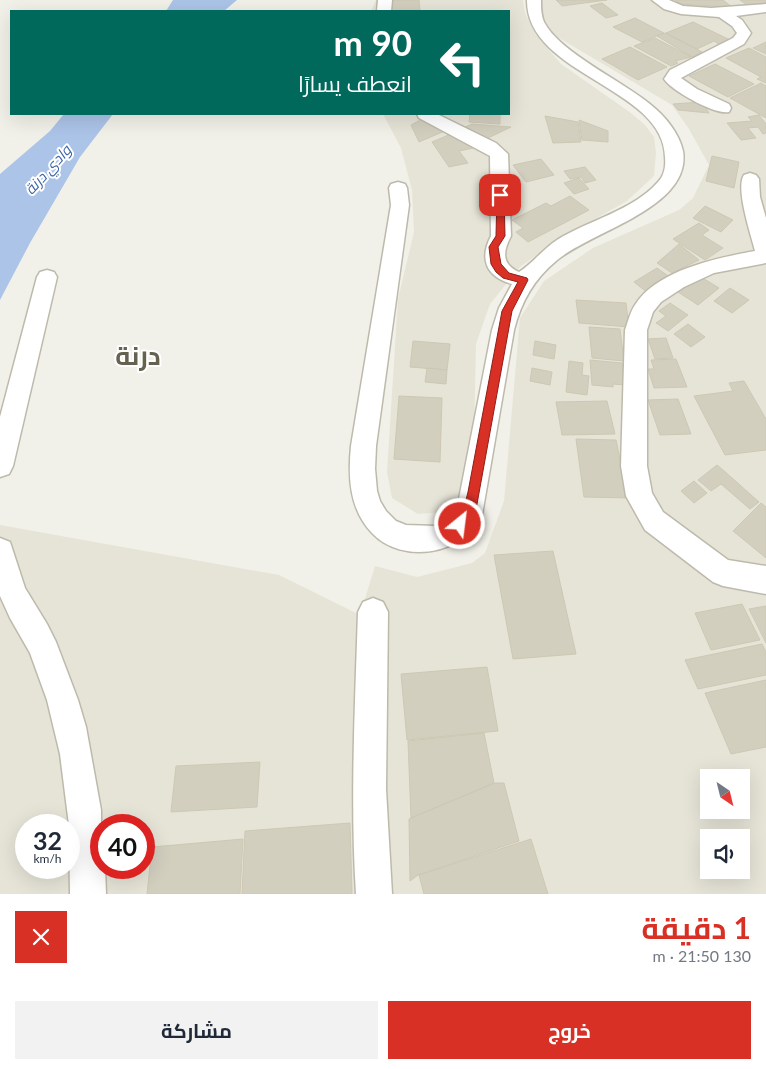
<!DOCTYPE html>
<html lang="ar">
<head>
<meta charset="utf-8">
<style>
  :root { --surface:#fff; --page:#f2f2f3; --text:#1f2937; --muted:#747a83; --accent:#d93025 }
  body { margin:0; font-family:Lato,Cairo,sans-serif; background:var(--page); color:var(--text); direction:rtl; height:100vh; display:flex; flex-direction:column; font-size:19px; white-space:nowrap }
  * { box-sizing:border-box; margin:0 }
  p { font-size:16px; color:var(--muted) }
  .icon { flex:none; width:28px; height:28px; fill:none; stroke:currentColor; stroke-width:2; stroke-linecap:round; stroke-linejoin:round }
  .map { position:relative; height:894px; overflow:hidden; direction:ltr }
  .drawer { display:flex; flex-direction:column; background:var(--surface); flex:1 }
  .drawer>* { flex:none }
  .hud { position:absolute; left:10px; top:10px; width:500px; height:105px; border-radius:0px; box-shadow:0 5px 20px #0002; direction:rtl; background:#00695c; color:#fff; overflow:hidden }
  .needle { width:32px; rotate:145deg }
  .fabs { position:absolute; left:700px; top:769px; display:grid; gap:10px }
  .fabs a { display:grid; place-items:center; width:50px; height:50px; border-radius:0px; background:var(--surface); box-shadow:0 5px 20px #0002; font-size:25px }
  .speed { position:absolute; left:15px; top:814px; display:flex; gap:10px; font-size:25px; font-weight:700; text-align:center }
  .speed>* { display:grid; place-content:center; width:65px; height:65px; border-radius:50%; background:var(--surface); box-shadow:0 5px 20px #0002; line-height:1 }
  .speed small { font-size:12px; font-weight:400 }
  .speed .limit { border:8px solid #d22; background:#fff; color:#111 }
  .pin { position:absolute; display:grid; place-items:center; width:42px; height:42px; color:#fff; margin:-21px; border-radius:10px; box-shadow:0 2px 8px #0006 }
  .me { position:absolute; width:55px; margin:-28px; rotate:29deg; stroke-linejoin:round; filter:drop-shadow(0 0 4px #0008) }
  .turn { display:flex; align-items:center; gap:18px; height:105px; padding:0 15px; font-size:22px }
  .turn .icon { width:65px; height:65px; stroke-width:2.5 }
  .turn b { display:block; font-size:35px; line-height:42px }
  .round { display:grid; place-items:center; flex:none; width:52px; height:52px; border-radius:0px; background:var(--page) }
  .headline { display:flex; align-items:center; justify-content:space-between; height:85px; padding:0 15px }
  h1 { font-size:30px; font-weight:700; line-height:38px; color:var(--accent) }
  .action { display:flex; gap:10px; margin-top:auto; padding:10px 15px }
  .action a { flex:1; height:58px; border-radius:0px; background:var(--accent); color:#fff; font-size:20px; font-weight:700; line-height:58px; text-align:center }
  .action a+a { background:var(--page); color:var(--text) }
  .map>svg:first-child { display:block }
  .residential { fill:#e6e4d7; fill-rule:evenodd }
  .water { fill:#acc4e8 }
  .building { fill:#d3cfbf; stroke:#cdc8b3 }
  .lines { fill:none; stroke-linecap:round; stroke-linejoin:round }
  .minor-casing { stroke:#bdbaac; stroke-width:3 }
  .minor { fill:#fff; fill-rule:evenodd }
  .route { fill:#d93025; stroke:#8d1f18 }
  .labels { text-anchor:middle; stroke-width:4; stroke-linejoin:round; paint-order:stroke }
  .far-water-label { font-size:15px; font-style:italic; fill:#3d65a5; stroke:#fff }
  .town-label { font-size:26px; font-weight:bold; fill:#676250; stroke:#fff }
</style>
</head>
<body>
<div class="map">
<svg width="766" height="894" viewBox="0 0 766 894">
  <rect width="100%" height="100%" fill="#f2f1e9"/>
  <g class="residential">
    <path d="M376,0H523L525,13L536,35L561,64L631,113L645,125L654,137L656,153L654,176L627,201L556,241L520,267L490,304L476,344L474,440L463,494L443,512L418,514L392,498L387,472L398,299L414,232L412,190L401,148L383,114H509V11H371Z"/>
    <path d="M536,0H766V894H0V525L279,575L360,615L375,566L417,577L472,563L485,553L504,501L520,318L544,281L593,248L679,210L693,198L709,165L689,129L672,105L549,32L536,9ZM709,778H741V810H709ZM26,825H69V868H26ZM101,825H144V868H101ZM709,838H741V870H709Z"/>
  </g>
  <g class="water">
    <path d="M173,0H237L224,11H166Z"/>
    <path d="M64,114H113L80,157L30,243L0,300V174L50,131Z"/>
  </g>
  <g class="building">
    <path d="M391,0H419L420,11H391Z"/>
    <path d="M556,0H607L562,6Z"/>
    <path d="M675,0H723L732,7L680,4Z"/>
    <path d="M740,0H766V6L753,9Z"/>
    <path d="M602,3L618,15L606,18L590,6Z"/>
    <path d="M635,18L664,33L642,42L613,27Z"/>
    <path d="M693,22L730,40L720,45L714,41L697,49L666,33Z"/>
    <path d="M665,33L702,52L692,57L657,36Z"/>
    <path d="M655,38L691,57L675,61L678,63L671,66L634,46Z"/>
    <path d="M766,42V54L753,48Z"/>
    <path d="M630,47L667,67L638,80L602,59Z"/>
    <path d="M749,48L766,57V83L757,79L761,77L726,58Z"/>
    <path d="M715,64L754,84L728,97L689,76Z"/>
    <path d="M761,83L766,86V118L730,98Z"/>
    <path d="M702,102L709,113L678,110L673,104Z"/>
    <path d="M470,114H500V124L469,122Z"/>
    <path d="M759,115L766,124V133L763,134L758,127L748,128L756,138L741,140L727,123L752,121L748,117Z"/>
    <path d="M545,116L578,122L581,142L553,143Z"/>
    <path d="M424,118L447,130L419,142L411,125Z"/>
    <path d="M579,120L608,131V142L582,140Z"/>
    <path d="M472,124L511,127L484,140L463,128Z"/>
    <path d="M456,132L483,146L459,151L468,163L449,167L432,142Z"/>
    <path d="M712,156L739,162L734,188L706,181Z"/>
    <path d="M541,159L554,175L526,182L513,165Z"/>
    <path d="M585,167L596,180L585,183L581,177L570,179L564,171Z"/>
    <path d="M579,178L589,189L574,194L564,183Z"/>
    <path d="M570,196L589,210L528,242L516,232L523,228L512,220L546,203L551,206Z"/>
    <path d="M705,206L733,220L721,232L693,218Z"/>
    <path d="M699,223L709,230L702,235L723,248L705,260L673,239Z"/>
    <path d="M679,244L699,260L672,273L657,263Z"/>
    <path d="M657,268L671,278L648,293L634,282Z"/>
    <path d="M701,277L719,288L698,305L678,292Z"/>
    <path d="M730,288L749,300L732,313L714,301Z"/>
    <path d="M576,300L626,303L629,327L579,323Z"/>
    <path d="M670,303L688,315L668,331L656,323L666,316L659,311Z"/>
    <path d="M688,324L705,337L691,347L674,334Z"/>
    <path d="M589,327L620,329L624,361L592,358Z"/>
    <path d="M666,338L673,358L655,359L648,339Z"/>
    <path d="M413,341L450,344L447,370L410,367Z"/>
    <path d="M535,341L556,345L554,359L533,355Z"/>
    <path d="M676,359L687,387L654,388L648,369H654L651,360Z"/>
    <path d="M590,360L622,363L625,385L613,384V387L592,385Z"/>
    <path d="M569,361L583,363L582,375L589,376L587,395L566,392Z"/>
    <path d="M427,368L447,370L446,384L425,382Z"/>
    <path d="M532,368L552,372L550,385L530,381Z"/>
    <path d="M744,381L766,419V450L725,455L694,396L733,391L729,383Z"/>
    <path d="M399,396L442,398L440,462L394,459Z"/>
    <path d="M678,399L691,434L660,435L648,400Z"/>
    <path d="M607,401L615,434L562,435L556,402Z"/>
    <path d="M576,439L616,440L628,498L584,497Z"/>
    <path d="M717,465L723,470L759,502L750,509L721,484L711,491L698,480Z"/>
    <path d="M694,481L707,493L694,503L681,491Z"/>
    <path d="M761,503L766,507V558L733,531Z"/>
    <path d="M553,551L576,654L513,659L494,555Z"/>
    <path d="M742,604L760,640L711,650L695,613Z"/>
    <path d="M766,606V643L749,609Z"/>
    <path d="M762,644L766,652V675L698,689L685,660Z"/>
    <path d="M487,667L498,731L407,740L401,674Z"/>
    <path d="M766,680V747L731,754L705,693Z"/>
    <path d="M484,733L494,783L411,818L408,741Z"/>
    <path d="M260,762L257,807L171,812L176,766Z"/>
    <path d="M495,783H504L519,841L418,875L410,881L409,819Z"/>
    <path d="M350,823L352,894H242L245,831Z"/>
    <path d="M243,839L240,894H147L152,847Z"/>
    <path d="M531,839L548,894H424L419,875Z"/>
  </g>
  <g class="lines">
    <defs>
      <g id="minor">
        <path d="M378,0H392L391,11H377Z"/>
        <path d="M527,0H541C541,7 541,15 544,22C559,52 624,82 651,105C665,116 679,133 683,151C692,208 591,231 556,261C534,279 521,302 514,330L482,515C464,555 402,565 372,533C349,509 348,476 351,446L391,205L389,188L391,184L398,182L405,184L407,188L409,205L376,446L375,469L377,491L380,501L386,511L396,521L406,525L436,526L457,509L492,330L499,308L512,284C486,277 479,259 491,236L490,156L419,118L417,114H437L496,143L508,154L511,236C503,251 501,264 519,272C531,265 543,249 557,240C587,221 634,210 658,182C664,176 666,166 665,157C664,87 526,75 527,0Z"/>
        <path d="M652,0H669L683,6L711,8L766,4V12L736,16L742,20L751,33L744,44L681,78L697,89L729,104L731,108L729,112C715,115 672,91 664,79L670,70L733,38L737,33L732,26L719,17L681,14L664,9Z"/>
        <path d="M750,173L756,175L759,179L760,197L766,218V263L714,273L684,287L661,302L653,312L647,330V466L652,493L663,512L728,560L766,566V594L723,586L713,582L645,530L626,496L621,466L625,330C628,322 630,312 635,305C657,270 717,258 755,251C751,235 735,188 744,175Z"/>
        <path d="M47,270L54,272L57,277L13,466L9,474L0,477V417L37,277L40,272Z"/>
        <path d="M0,538L10,542L25,588L47,624L56,642L78,700L86,727L101,810V868H105L106,894H70L69,825L60,754L47,700L30,653L10,618L0,596Z"/>
        <path d="M373,598L383,602L388,612L386,789L392,894H356C350,800 355,706 358,612L363,602Z"/>
      </g>
    </defs>
    <use href="#minor" class="minor-casing"/>
    <use href="#minor" class="minor"/>
  </g>
  <path class="route" d="M497,193H500L504,195L505,236L498,247L501,264L509,273L527,278L528,280L512,311L475,515L464,528L460,530L456,528L454,524L463,512L468,492L502,311L518,282L503,278L496,272L491,264L489,247L496,236Z"/>
  <g class="labels">
    <g class="far-water-label">
      <text transform="translate(48 170) rotate(-48)" y="5">وادي درنة</text>
    </g>
    <g class="town-label">
      <text x="138" y="365">درنة</text>
    </g>
  </g>
</svg>
<div class="fabs">
<a><svg class="needle" viewBox="-14 -14 28 28"><path d="M0-13l5 13h-10z" fill="#e53935"/><path d="M0 13l5-13h-10z" fill="#747a83"/></svg></a>
<a><svg class="icon" aria-label="sound" viewBox="0 0 24 24"><path d="M4 9h4l5-4v14l-5-4H4zM17 9q2 3 0 6"/></svg></a>
</div>
<div class="speed"><div>32<small>km/h</small></div><div class="limit">40</div></div>
<div class="pin" style="left:500px;top:195px;background:#d93025"><svg class="icon" aria-label="arrive" viewBox="0 0 24 24"><path d="M6 21V4h12l-3 4 3 4H6"/></svg></div>
<svg class="me" style="left:460px;top:524px" viewBox="-20 -20 40 40"><circle r="17" fill="#d93025" stroke="#fff" stroke-width="3"/><path d="M0-11L8 9 0 5-8 9z" fill="#fff"/></svg>
<div class="hud">
<div class="turn"><svg class="icon" aria-label="left" viewBox="0 0 24 24"><path d="M17 20v-9H6M10 6l-5 5 5 5"/></svg><div><b>90 m</b>انعطف يسارًا</div></div>
</div>
</div>
<section class="drawer">
<div class="headline"><div><h1>1 دقيقة</h1><p>130 m · 21:50</p></div><a class="round" style="background:#d93025;color:#fff"><svg class="icon" aria-label="close" viewBox="0 0 24 24"><path d="M6 6l12 12M18 6L6 18"/></svg></a></div>
<div class="action"><a>خروج</a><a>مشاركة</a></div>
</section>
</body>
</html>
